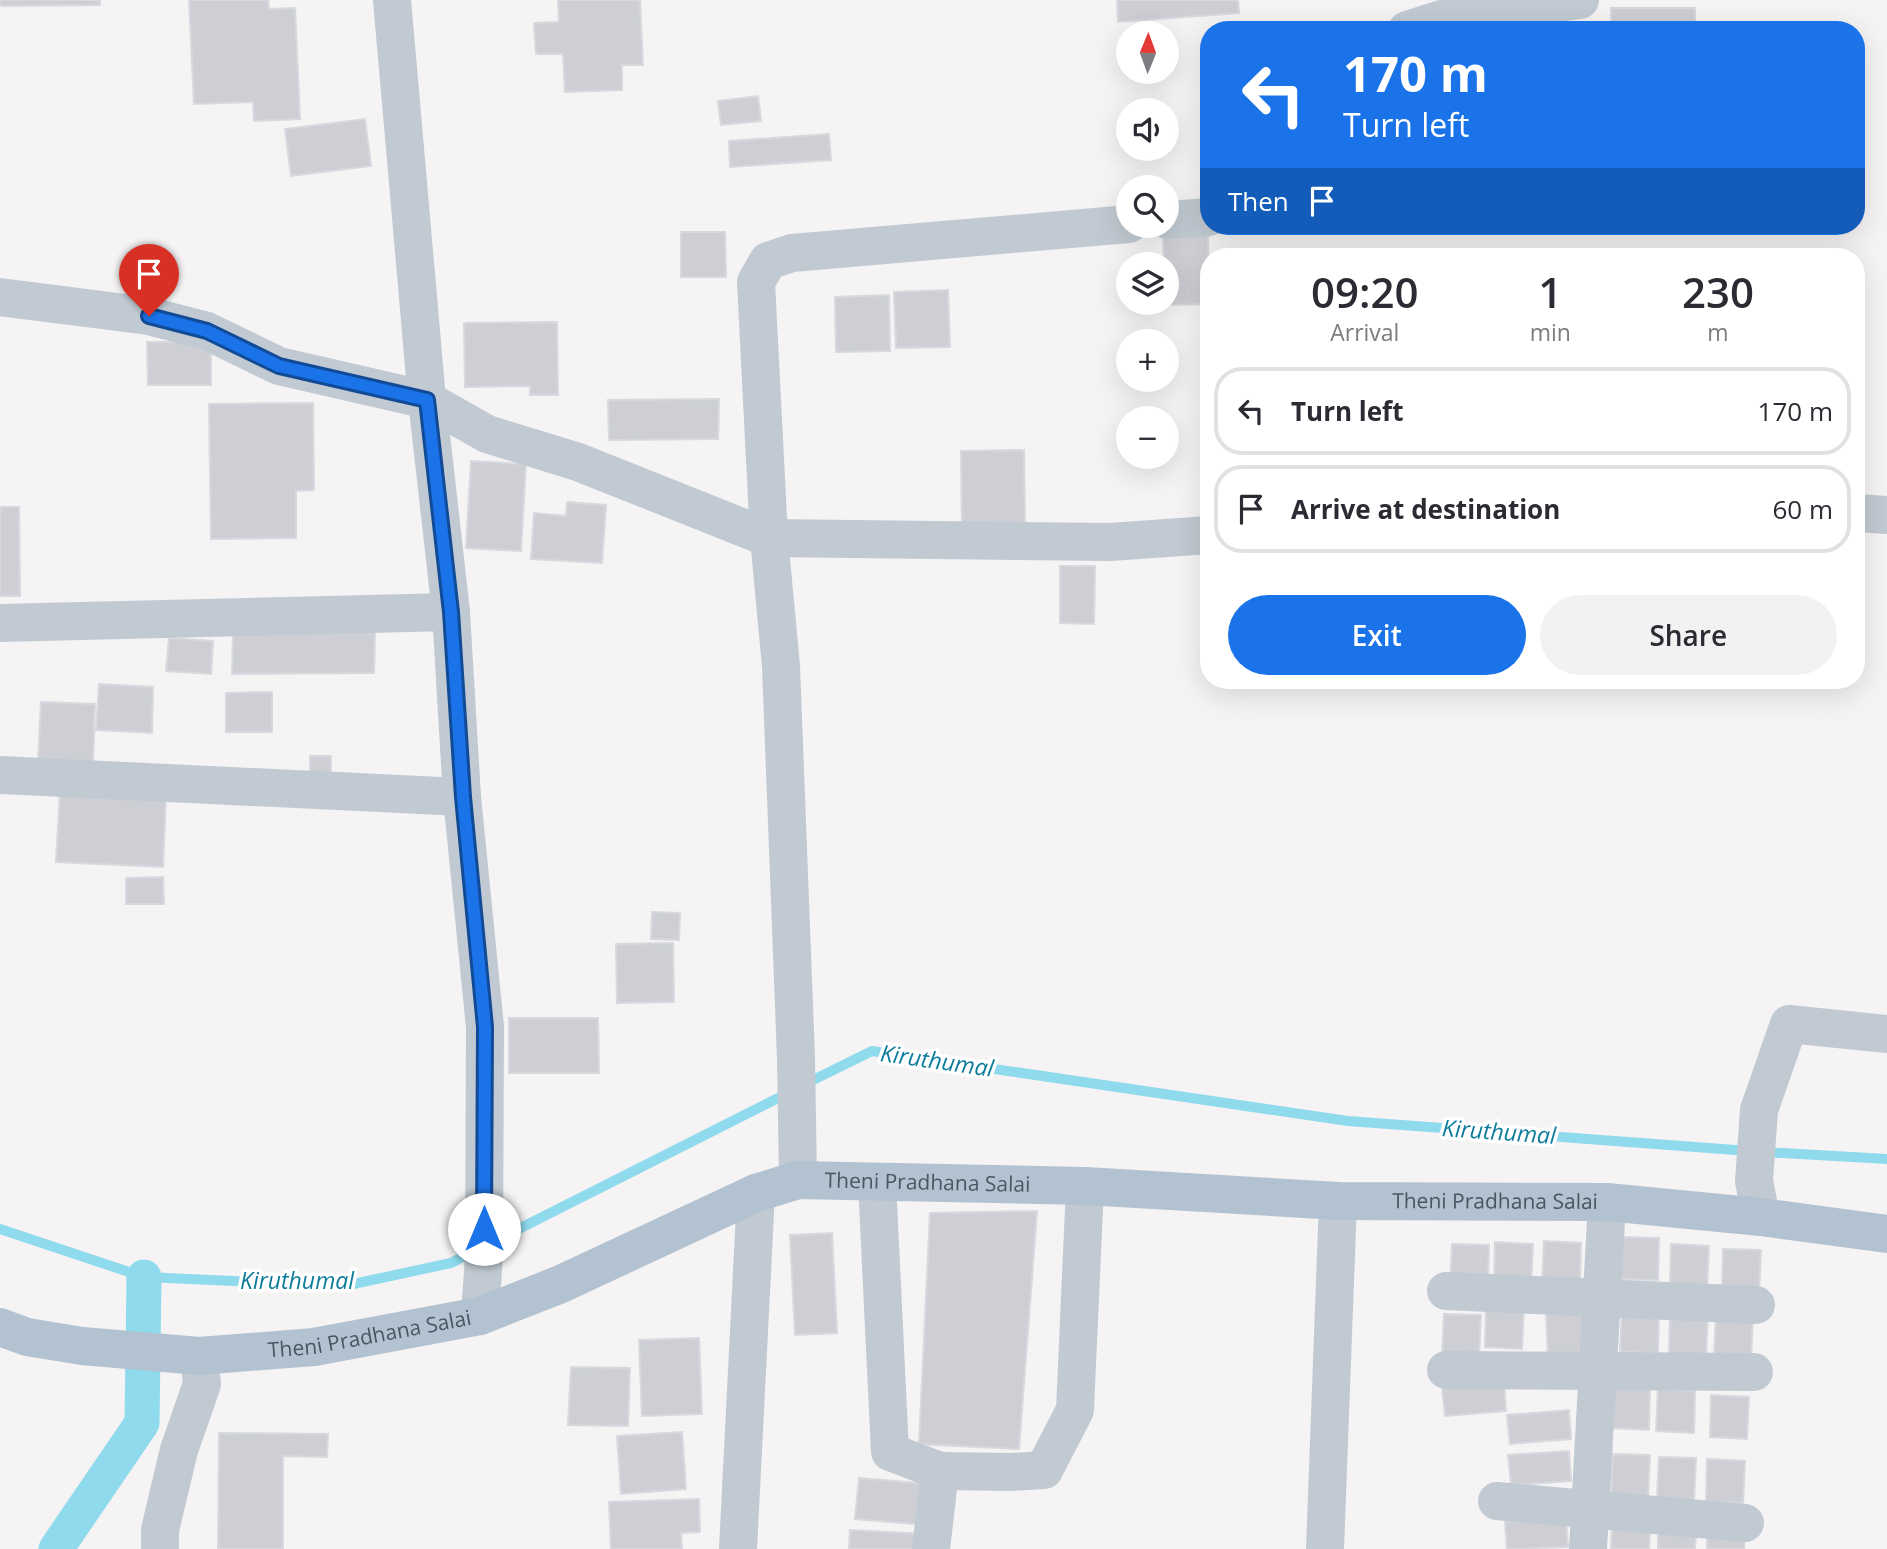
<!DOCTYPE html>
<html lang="en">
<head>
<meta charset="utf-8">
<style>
  :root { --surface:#fff; --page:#f2f2f3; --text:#2b2b33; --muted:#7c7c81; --line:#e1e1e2; --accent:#1a73e8 }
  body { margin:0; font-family:"Open Sans",sans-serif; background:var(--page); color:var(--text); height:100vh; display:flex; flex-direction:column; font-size:26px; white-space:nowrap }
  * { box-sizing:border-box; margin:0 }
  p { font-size:23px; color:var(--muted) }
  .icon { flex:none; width:38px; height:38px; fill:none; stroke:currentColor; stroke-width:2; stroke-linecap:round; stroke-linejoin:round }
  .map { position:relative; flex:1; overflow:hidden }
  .details { position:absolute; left:1200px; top:248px; width:665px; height:441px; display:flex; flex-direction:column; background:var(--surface); border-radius:28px; box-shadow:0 7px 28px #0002 }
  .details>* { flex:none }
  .top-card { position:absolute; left:1200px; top:21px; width:665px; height:214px; border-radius:28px; box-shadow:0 7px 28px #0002; background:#1a73e8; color:#fff; overflow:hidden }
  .needle { width:46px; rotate:1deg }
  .controls { position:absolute; left:1116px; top:21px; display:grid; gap:14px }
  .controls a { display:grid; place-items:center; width:63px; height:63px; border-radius:50%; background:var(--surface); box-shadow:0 7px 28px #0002; font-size:35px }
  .pin { position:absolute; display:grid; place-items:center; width:60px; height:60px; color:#fff; margin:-72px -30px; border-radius:50% 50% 50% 0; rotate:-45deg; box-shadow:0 0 7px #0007 }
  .pin .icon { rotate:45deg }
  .me { position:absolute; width:77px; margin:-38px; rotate:0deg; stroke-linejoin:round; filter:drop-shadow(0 0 5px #0008) }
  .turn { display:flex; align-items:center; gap:24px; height:147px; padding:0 28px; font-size:32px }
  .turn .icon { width:91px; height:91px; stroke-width:2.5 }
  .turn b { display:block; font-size:49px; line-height:60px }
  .then { display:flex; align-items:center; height:66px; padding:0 28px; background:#0003; gap:14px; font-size:26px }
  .eta { display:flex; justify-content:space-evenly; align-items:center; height:119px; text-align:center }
  .eta b { font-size:42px; font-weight:600; line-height:49px }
  .primary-button { display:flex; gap:14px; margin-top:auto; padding:14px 28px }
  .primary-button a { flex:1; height:80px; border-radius:42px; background:var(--accent); color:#fff; font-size:28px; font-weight:600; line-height:80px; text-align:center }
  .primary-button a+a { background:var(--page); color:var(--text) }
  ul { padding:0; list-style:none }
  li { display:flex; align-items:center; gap:21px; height:88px; margin:0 14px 10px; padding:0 14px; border:4px solid var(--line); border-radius:28px }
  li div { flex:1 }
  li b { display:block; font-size:26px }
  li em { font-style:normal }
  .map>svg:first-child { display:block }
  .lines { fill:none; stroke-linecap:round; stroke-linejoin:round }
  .stream { stroke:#90daee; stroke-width:10 }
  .canal { stroke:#90daee; stroke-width:35 }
  .building { fill:#cdcfd5; stroke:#d7d9de; stroke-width:2 }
  .minor { stroke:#c1cad2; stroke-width:38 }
  .major { stroke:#b3c2d1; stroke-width:38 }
  .route-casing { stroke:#114b97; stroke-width:18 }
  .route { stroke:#1a73e8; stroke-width:12 }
  .labels { text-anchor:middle; stroke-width:7; stroke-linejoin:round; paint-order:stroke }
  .street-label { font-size:21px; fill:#4a5661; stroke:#fff }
  .water-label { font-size:23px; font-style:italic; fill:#0c7c9b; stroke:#fff }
</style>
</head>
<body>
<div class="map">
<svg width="1887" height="1549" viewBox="0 0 1887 1549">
  <rect width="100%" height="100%" fill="#f5f3f3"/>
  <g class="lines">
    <g class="stream">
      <path d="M805,1084L872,1051L1348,1121L1749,1151"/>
      <path d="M1764,1152L1887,1159"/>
      <path d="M0,1229L144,1277L344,1286L451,1263L476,1250"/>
      <path d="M493,1242L788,1093"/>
    </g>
    <path class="canal" d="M56,1549L142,1423L144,1277"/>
  </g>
  <g class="building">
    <path d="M0,0H100V5L0,6Z"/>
    <path d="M189,0H268L269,9L295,8L300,119L254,121L253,102L194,104Z"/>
    <path d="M558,0H640L643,65H622V90L565,92L563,54H536L534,23L559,22Z"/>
    <path d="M1117,0H1238L1239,13L1118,22Z"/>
    <rect x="1611" y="8" width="84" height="22"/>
    <path d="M758,96L761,121L721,125L718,101Z"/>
    <path d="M365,119L371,166L291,176L285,129Z"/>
    <path d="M829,134L831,160L730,167L729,141Z"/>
    <path d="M1208,229L1209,304L1164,305V303H1167V264H1164L1163,230Z"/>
    <path d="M681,232H725L726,277H681Z"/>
    <path d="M948,290L950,347L896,348L894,292Z"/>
    <path d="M889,295L890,351L836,352L835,297Z"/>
    <path d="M557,322L558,395H530V386L465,387L464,323Z"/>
    <path d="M147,342H211V385H148Z"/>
    <path d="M719,399L718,439L609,440L608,400Z"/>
    <path d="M313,403L314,490L296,491V538L211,539L209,404Z"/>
    <path d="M1024,450L1025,525L962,526L961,451Z"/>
    <path d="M471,461L526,464L521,551L466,548Z"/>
    <path d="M567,502L606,505L602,563L531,559L534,513L566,516Z"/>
    <path d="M0,507H19L20,596H0Z"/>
    <path d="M1060,566H1095L1094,624L1060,623Z"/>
    <path d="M375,632L374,673L232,674L233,633Z"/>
    <path d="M169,638L213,641L211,674L166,671Z"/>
    <path d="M99,684L153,687L152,733L96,730Z"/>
    <path d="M272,692V732H226V693Z"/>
    <path d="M41,702L95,704L93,765L38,762Z"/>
    <path d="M310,756H331V773L310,774Z"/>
    <path d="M60,791L166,796L163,867L56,862Z"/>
    <path d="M163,877L164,904H126V878Z"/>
    <path d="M652,912L680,913L679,940L651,939Z"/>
    <path d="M673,943L674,1002L617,1003L616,944Z"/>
    <path d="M509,1018H598L599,1073H509Z"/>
    <path d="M1037,1211L1019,1449L919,1444L930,1213Z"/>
    <path d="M832,1233L837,1333L795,1335L790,1235Z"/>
    <path d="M1622,1237L1659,1238L1658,1280L1620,1279Z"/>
    <path d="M1544,1241L1581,1243L1580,1285L1542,1283Z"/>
    <path d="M1495,1242L1533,1244L1531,1286L1494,1284Z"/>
    <path d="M1452,1244L1489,1245L1488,1287L1450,1286Z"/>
    <path d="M1671,1244L1709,1246L1707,1288L1670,1287Z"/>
    <path d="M1723,1249L1761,1250L1759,1292L1722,1290Z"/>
    <path d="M1486,1306L1524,1307L1522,1349L1485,1347Z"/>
    <path d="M1622,1310L1659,1311L1658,1353L1620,1352Z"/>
    <path d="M1586,1312L1588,1357L1548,1359L1546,1314Z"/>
    <path d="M1670,1313L1708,1314L1706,1356L1669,1355Z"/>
    <path d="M1716,1313L1753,1315L1751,1357L1714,1355Z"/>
    <path d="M1444,1314L1481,1315L1479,1357L1442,1356Z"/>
    <path d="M699,1338L702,1414L642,1416L639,1340Z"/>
    <path d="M571,1367L630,1368L628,1426L568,1425Z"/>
    <path d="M1504,1381L1506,1411L1445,1416L1442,1386Z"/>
    <path d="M1613,1387L1650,1388L1649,1430L1611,1428Z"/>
    <path d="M1658,1389L1695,1391L1694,1433L1656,1431Z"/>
    <path d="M1711,1395L1749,1397L1747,1439L1710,1437Z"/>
    <path d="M1569,1410L1571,1439L1510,1444L1507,1415Z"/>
    <path d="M682,1432L686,1489L621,1494L617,1436Z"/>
    <path d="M219,1433L328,1434L327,1457L283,1456V1549H218Z"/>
    <path d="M1569,1451L1571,1481L1511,1485L1508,1455Z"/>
    <path d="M1613,1454L1650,1455L1648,1497L1611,1496Z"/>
    <path d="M1659,1457L1696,1458L1694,1500L1657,1499Z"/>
    <path d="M1707,1459L1745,1461L1743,1503L1706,1502Z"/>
    <path d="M859,1478L929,1484L926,1525L855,1519Z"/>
    <path d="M699,1499L700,1532L681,1533L682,1549H611L609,1502Z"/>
    <path d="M1566,1517L1568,1547L1507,1549L1505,1522Z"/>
    <path d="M850,1530L924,1534V1549H849Z"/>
    <path d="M1612,1530L1650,1531L1649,1549H1611Z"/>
    <path d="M1658,1532L1696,1534L1695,1549H1658Z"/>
    <path d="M1707,1535L1745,1537L1744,1549H1707Z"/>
  </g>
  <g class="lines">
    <g class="minor">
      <path d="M392,0L427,400L451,612L462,797L485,1027L484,1255L480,1316"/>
      <path d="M1407,30L1441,19L1580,0"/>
      <path d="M1167,220L1209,217"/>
      <path d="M1129,224L792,253L768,261L756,282L769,538L1110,542L1209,535"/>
      <path d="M0,297L149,316L207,331L279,366L427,400L487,434L578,462L769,538L781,666L796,1058L798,1180"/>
      <path d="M1857,513L1887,515"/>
      <path d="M0,623L451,612"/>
      <path d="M0,775L462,797"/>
      <path d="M877,1182L890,1452L940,1471"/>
      <path d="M1761,1217L1754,1181L1759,1110L1789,1024L1887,1034"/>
      <path d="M1446,1291L1756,1305"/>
      <path d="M1446,1370L1754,1372"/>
      <path d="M1497,1501L1745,1523"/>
      <path d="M160,1549V1530L179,1450L202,1384L199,1356"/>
      <path d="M738,1549L756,1193"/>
      <path d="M931,1549L940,1471L1011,1472L1044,1470L1075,1410L1085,1186"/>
      <path d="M1325,1549L1338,1201"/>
      <path d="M1588,1549L1607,1202"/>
    </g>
    <path class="major" id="s1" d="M0,1327L27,1337L82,1346L199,1356L314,1347L480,1316L561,1284L756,1193L798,1180L1085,1186L1338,1201L1607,1202L1761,1217L1887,1234"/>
  </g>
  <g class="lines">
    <defs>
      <path id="route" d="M149,316L207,331L279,366L427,400L451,612L463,797L485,1027L484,1229"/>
    </defs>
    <use href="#route" class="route-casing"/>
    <use href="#route" class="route"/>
  </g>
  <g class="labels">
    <g class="street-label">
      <text dy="7" stroke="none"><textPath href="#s1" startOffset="962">Theni Pradhana Salai</textPath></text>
      <text dy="7" stroke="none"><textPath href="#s1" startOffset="1530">Theni Pradhana Salai</textPath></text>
      <text dy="7" stroke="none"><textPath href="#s1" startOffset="374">Theni Pradhana Salai</textPath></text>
    </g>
    <g class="water-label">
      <text transform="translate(937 1061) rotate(8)" y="8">Kiruthumal</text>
      <text transform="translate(1499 1132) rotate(4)" y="8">Kiruthumal</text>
      <text x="297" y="1289">Kiruthumal</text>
    </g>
  </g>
</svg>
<div class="controls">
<a><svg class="needle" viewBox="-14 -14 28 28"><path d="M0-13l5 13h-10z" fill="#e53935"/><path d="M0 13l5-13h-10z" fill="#7c7c81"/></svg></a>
<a><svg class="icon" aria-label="sound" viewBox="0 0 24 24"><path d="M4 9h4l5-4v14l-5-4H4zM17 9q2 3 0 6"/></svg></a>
<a><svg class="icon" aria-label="search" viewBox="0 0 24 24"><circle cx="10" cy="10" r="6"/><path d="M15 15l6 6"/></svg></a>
<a><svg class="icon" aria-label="layers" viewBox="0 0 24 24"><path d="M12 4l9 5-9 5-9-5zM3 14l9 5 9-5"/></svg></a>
<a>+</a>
<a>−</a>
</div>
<div class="pin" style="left:149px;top:316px;background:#d93025"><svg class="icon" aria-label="arrive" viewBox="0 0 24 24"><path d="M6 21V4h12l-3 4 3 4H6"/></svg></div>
<svg class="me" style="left:484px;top:1229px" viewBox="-20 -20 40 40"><circle r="19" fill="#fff"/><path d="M0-13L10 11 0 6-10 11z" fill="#1a73e8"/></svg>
<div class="top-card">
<div class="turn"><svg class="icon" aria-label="left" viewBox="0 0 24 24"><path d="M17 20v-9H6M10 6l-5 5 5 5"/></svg><div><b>170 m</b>Turn left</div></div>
<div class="then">Then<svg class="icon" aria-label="arrive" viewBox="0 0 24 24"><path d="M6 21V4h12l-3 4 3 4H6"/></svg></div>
</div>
<section class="details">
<div class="eta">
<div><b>09:20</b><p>Arrival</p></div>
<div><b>1</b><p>min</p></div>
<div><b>230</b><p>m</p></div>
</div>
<ul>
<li><svg class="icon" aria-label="left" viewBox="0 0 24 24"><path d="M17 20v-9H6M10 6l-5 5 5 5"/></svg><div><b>Turn left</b></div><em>170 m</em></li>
<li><svg class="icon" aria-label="arrive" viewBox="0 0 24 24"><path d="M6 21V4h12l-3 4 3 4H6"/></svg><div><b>Arrive at destination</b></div><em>60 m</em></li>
</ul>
<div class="primary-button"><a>Exit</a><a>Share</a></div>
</section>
</div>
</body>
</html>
